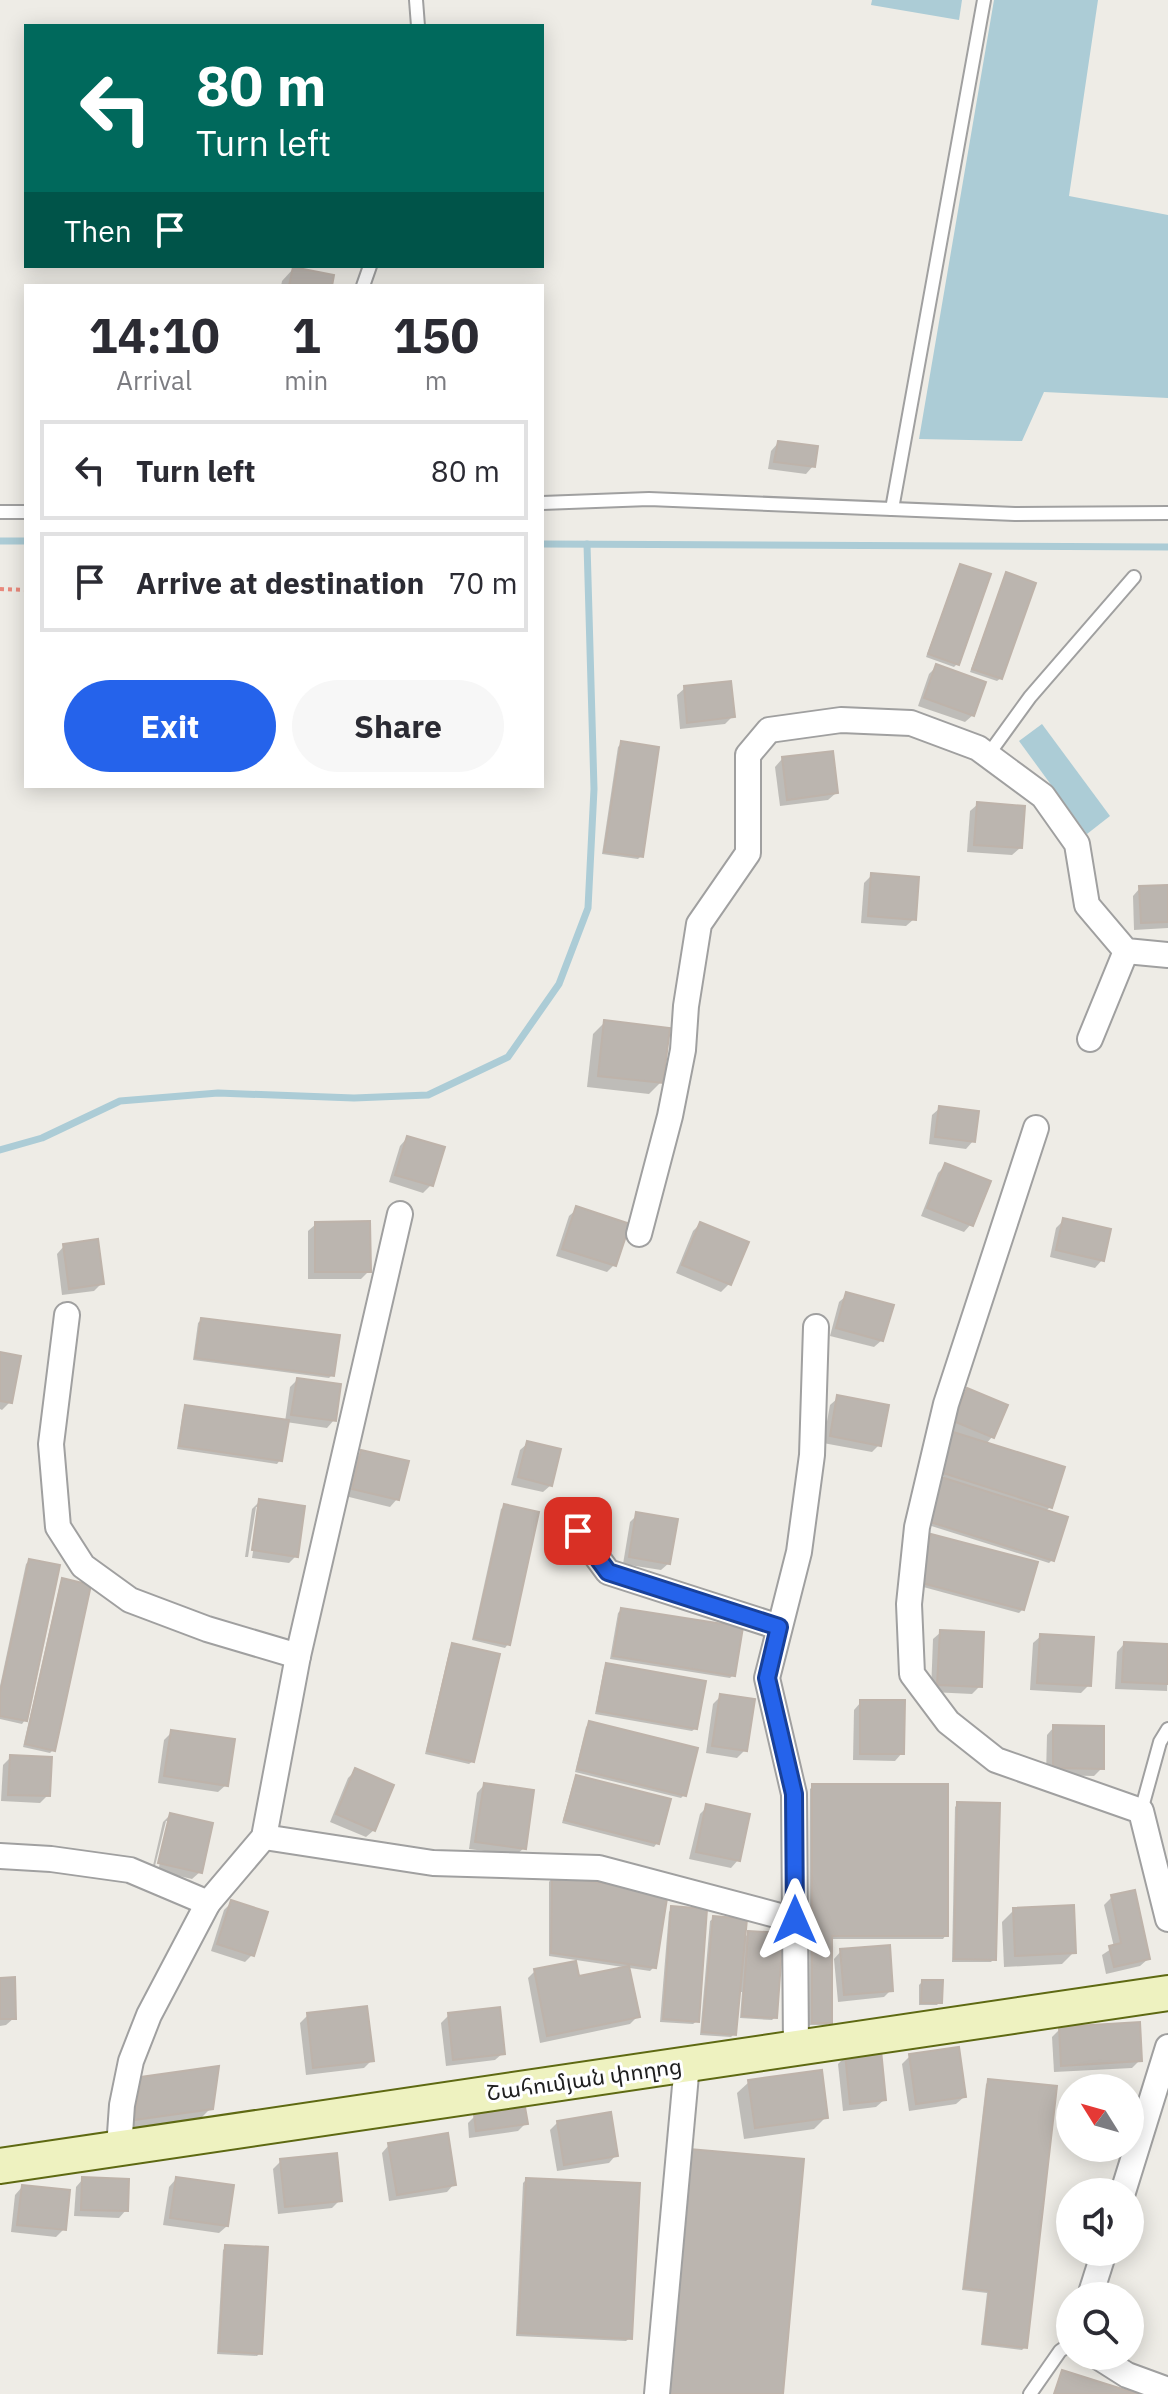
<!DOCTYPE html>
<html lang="en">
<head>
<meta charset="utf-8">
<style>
  :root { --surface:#fff; --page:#f7f7f7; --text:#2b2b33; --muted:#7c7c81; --line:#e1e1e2; --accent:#2563eb }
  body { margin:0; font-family:"IBM Plex Sans","Noto Sans Armenian",sans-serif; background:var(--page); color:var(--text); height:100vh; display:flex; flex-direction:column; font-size:30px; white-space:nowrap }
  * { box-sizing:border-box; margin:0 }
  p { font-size:26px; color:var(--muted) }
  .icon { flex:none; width:44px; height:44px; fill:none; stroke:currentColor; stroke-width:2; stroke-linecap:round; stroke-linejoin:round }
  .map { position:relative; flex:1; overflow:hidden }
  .details { position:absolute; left:24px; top:284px; width:520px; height:504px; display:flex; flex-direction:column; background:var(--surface); border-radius:0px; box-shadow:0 4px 20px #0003 }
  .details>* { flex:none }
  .top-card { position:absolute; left:24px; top:24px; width:520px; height:244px; border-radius:0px; box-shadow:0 4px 20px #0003; background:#00695c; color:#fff; overflow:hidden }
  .needle { width:52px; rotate:307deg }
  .tools { position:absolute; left:1056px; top:2074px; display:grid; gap:16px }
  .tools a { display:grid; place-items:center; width:88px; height:88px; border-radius:50%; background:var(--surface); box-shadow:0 4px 20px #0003; font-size:40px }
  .pin { position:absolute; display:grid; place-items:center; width:68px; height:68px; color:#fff; margin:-34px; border-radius:16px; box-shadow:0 4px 12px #0006 }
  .me { position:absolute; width:88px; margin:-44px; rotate:0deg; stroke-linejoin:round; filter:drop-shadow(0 0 6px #0008) }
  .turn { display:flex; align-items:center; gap:28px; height:168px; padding:0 40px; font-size:36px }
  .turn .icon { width:104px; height:104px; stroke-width:2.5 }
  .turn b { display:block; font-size:56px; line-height:68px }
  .then { display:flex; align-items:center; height:76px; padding:0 40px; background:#0003; gap:16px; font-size:30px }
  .eta { display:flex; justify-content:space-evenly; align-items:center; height:136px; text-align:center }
  .eta b { font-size:48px; font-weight:700; line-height:56px }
  .action { display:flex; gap:16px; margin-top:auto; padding:16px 40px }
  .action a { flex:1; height:92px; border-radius:48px; background:var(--accent); color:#fff; font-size:32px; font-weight:700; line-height:92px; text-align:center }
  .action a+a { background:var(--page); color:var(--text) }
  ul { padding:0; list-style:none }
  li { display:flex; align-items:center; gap:24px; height:100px; margin:0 16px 12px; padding:0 24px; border:4px solid var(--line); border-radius:0px }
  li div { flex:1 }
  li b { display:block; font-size:30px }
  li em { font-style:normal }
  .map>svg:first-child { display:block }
  .water { fill:#acccd6 }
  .shadow { fill:#0003 }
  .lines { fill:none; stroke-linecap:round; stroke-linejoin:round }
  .stream { stroke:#acccd6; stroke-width:7 }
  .building { fill:#bbb5af; stroke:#beb3aa; stroke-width:2 }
  .lane-casing { stroke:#a0a0a0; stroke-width:16 }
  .street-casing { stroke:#a0a0a0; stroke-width:28 }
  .secondary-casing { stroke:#5e6912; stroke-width:38 }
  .path { stroke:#e9897c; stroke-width:4; stroke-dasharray:4 4; stroke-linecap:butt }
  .lane { stroke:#fff; stroke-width:12 }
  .street { stroke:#fff; stroke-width:24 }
  .secondary { stroke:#eef2c0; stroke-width:34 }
  .route-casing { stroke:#184099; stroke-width:20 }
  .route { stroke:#2563eb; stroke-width:14 }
  .labels { text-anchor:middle; stroke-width:6; stroke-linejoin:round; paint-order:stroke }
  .street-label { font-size:22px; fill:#1f1f1f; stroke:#fff }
</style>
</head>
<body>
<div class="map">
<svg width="1168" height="2394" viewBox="0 0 1168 2394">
  <rect width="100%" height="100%" fill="#eeece6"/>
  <g class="water">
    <path d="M872,0H962L959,20L871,5Z"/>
    <path d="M994,0H1098L1069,196L1168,215V398L1044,392L1022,441L919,439Z"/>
    <path d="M1042,724L1110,816L1087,834L1019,741Z"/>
  </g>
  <g class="shadow">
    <path d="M293,269L330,286H281L282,281Z"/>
    <path d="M778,443L813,466L806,474L768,469L771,451Z"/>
    <path d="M960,566L958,663L954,667L926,657Z"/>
    <path d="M1006,574L1001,678L997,681L970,672Z"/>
    <path d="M936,667L973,715L965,722L918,706L929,674Z"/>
    <path d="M685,688L732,717L725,724L680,729L677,695Z"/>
    <path d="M622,743L641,856L638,859L602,854L618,747Z"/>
    <path d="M782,759L836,793L828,800L780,806L775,767Z"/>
    <path d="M978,804L1020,848L1012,855L967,852L970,811Z"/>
    <path d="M872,875L914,919L906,926L861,923L864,883Z"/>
    <path d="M1168,887V928L1134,930L1133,896L1140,888Z"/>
    <path d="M605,1022L661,1082L649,1094L587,1087L593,1034Z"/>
    <path d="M940,1108L973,1141L966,1149L929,1144L932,1115Z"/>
    <path d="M407,1138L431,1185L423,1193L389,1182L400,1146Z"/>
    <path d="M945,1166L971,1224L964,1232L921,1216L938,1173Z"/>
    <path d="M577,1209L614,1265L607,1272L556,1256L569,1216Z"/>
    <path d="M1064,1220L1102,1260L1095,1268L1050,1257L1056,1228Z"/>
    <path d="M316,1224L369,1271L361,1279H308V1231Z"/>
    <path d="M700,1224L746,1243L729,1284L721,1292L676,1273L693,1231Z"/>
    <path d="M64,1246L102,1283L94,1291L62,1295L57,1254Z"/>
    <path d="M847,1295L882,1340L874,1347L830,1336L839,1302Z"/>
    <path d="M201,1320L332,1375L329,1378L193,1360L198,1323Z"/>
    <path d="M0,1354L10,1402L2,1410L0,1409Z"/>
    <path d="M297,1380L334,1420L327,1428L286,1422L280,1460L277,1464L177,1449L183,1410L186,1407L285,1422L290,1387Z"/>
    <path d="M967,1390L992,1437L986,1444L1050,1507L1045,1512L1052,1560L1049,1563L925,1524L938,1482L944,1476L936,1474L948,1436L952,1431L947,1429L960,1398Z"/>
    <path d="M838,1398L879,1445L872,1452L823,1443L830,1405Z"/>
    <path d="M528,1443L551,1485L543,1492L511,1485L520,1450Z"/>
    <path d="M362,1452L397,1499L390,1507L345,1496L354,1460Z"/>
    <path d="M260,1501L296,1556L289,1563L252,1558L260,1507H256L248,1557H245L252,1509Z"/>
    <path d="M505,1506L508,1644L505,1648L472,1640L501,1509Z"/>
    <path d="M637,1515L669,1563L661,1570L623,1564L630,1522Z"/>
    <path d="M932,1536L1023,1609L1019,1613L916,1585L928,1539Z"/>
    <path d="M29,1561L25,1720L22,1724L0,1719V1686L26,1564Z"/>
    <path d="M63,1580L53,1750L50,1753L23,1747L60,1584Z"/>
    <path d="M621,1610L733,1675L730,1678L610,1659L618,1613Z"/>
    <path d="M941,1632L980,1686L972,1694L931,1692L933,1639Z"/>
    <path d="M1041,1636L1089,1685L1081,1693L1030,1690L1033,1643Z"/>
    <path d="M1124,1644L1168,1646L1167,1691L1115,1689L1117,1652Z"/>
    <path d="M453,1645L473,1761L469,1764L425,1754L450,1648Z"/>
    <path d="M607,1665L696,1728L692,1731L595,1714L604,1668Z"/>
    <path d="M721,1696L745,1750L737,1758L706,1753L713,1704Z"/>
    <path d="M861,1702L902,1753L895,1761L853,1760L854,1710Z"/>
    <path d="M590,1723L684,1795L681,1798L575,1772L586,1727Z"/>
    <path d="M1054,1727L1102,1768L1094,1776L1046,1775L1047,1735Z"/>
    <path d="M172,1732L226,1785L218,1792L158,1783L164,1740Z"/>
    <path d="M11,1757L48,1795L40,1803L1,1801L3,1765Z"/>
    <path d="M355,1771L374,1830L366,1837L330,1822L348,1778Z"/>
    <path d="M577,1777L657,1843L654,1847L562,1823L574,1780Z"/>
    <path d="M484,1785L524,1848L516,1855L469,1849L477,1793Z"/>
    <path d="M813,1786L946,1935L943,1939H830V2022L827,2025H809L810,1789Z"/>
    <path d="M958,1804L994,1959L991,1962H952L955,1807Z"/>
    <path d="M707,1807L738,1860L731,1868L689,1859L700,1814Z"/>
    <path d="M170,1815L200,1872L192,1879L158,1871L170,1821H166L154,1870H152L163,1822Z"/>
    <path d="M552,1878L654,1967L650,1971L549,1956V1882Z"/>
    <path d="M1112,1897L1148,1959L1140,1966L1106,1974L1102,1955L1114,1947L1104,1905Z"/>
    <path d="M231,1903L252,1955L245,1962L211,1951L224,1910Z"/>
    <path d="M672,1908L697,2021L693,2024L660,2022L669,1912Z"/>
    <path d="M1014,1910L1074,1952L1062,1964L1004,1967L1002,1922Z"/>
    <path d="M714,1918L743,1939L749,1933L775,2017L772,2020L740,2018L742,1992H738L734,2034L731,2037L700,2035L710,1921Z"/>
    <path d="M841,1951L891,1990L884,1997L838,2002L834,1959Z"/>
    <path d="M535,1971L577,1978L637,2017L630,2024L540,2043L528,1978Z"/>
    <path d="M0,1980L14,2018L6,2025L0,2026Z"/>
    <path d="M922,1982L940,2002L937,2005H919V1985Z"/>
    <path d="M308,2015L372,2060L364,2068L306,2075L300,2023Z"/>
    <path d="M449,2015L503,2053L495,2060L446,2066L441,2023Z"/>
    <path d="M1060,2029L1140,2060L1132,2068L1054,2072L1052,2037Z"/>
    <path d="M846,2056L884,2100L876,2107L843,2111L838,2064Z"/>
    <path d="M910,2056L964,2097L956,2104L909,2111L902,2064Z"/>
    <path d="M142,2079L211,2108L199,2120L124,2130L130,2091Z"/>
    <path d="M989,2081L1025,2347L1022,2350L981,2345L987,2293L962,2290L986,2084Z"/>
    <path d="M749,2082L826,2117L814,2129L744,2139L737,2093Z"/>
    <path d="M475,2116L525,2124L518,2131L469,2138L468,2123Z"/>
    <path d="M558,2122L616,2155L609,2163L557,2171L550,2130Z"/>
    <path d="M389,2145L454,2184L447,2192L389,2201L382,2153Z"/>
    <path d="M281,2161L340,2200L332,2208L278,2214L273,2169Z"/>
    <path d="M83,2179L126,2210L119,2218L74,2216L76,2187Z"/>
    <path d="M176,2179L227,2226L219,2233L163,2225L169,2187Z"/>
    <path d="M526,2180L630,2338L626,2341L516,2336L523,2183Z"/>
    <path d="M22,2187L64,2229L56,2237L11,2232L15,2195Z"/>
    <path d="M226,2247L260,2353L257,2356L217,2354L223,2250Z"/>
  </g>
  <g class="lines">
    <g class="stream">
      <path d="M0,541H26"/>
      <path d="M542,544L1168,547"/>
      <path d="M0,1150L42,1138L120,1101L218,1093L354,1098L428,1095L508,1057L559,984L588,908L594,789L587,544"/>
    </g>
  </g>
  <g class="building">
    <path d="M293,267L334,275L332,286H289Z"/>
    <path d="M778,441L818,446L815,467L774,462Z"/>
    <path d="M960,564L991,574L959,665L928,654Z"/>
    <path d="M1006,572L1036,583L1002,679L972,669Z"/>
    <path d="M936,664L986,682L974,716L924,698Z"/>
    <path d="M731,681L735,717L687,723L684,686Z"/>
    <path d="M621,741L659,747L643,857L604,852Z"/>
    <path d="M833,751L838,793L787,800L782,757Z"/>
    <path d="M977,802L1025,806L1022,848L974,845Z"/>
    <path d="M871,873L919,877L916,920L868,916Z"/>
    <path d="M1168,885V922L1141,923L1139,886Z"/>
    <path d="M604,1020L670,1028L663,1083L598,1076Z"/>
    <path d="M939,1106L979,1111L975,1142L935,1137Z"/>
    <path d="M407,1136L445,1147L433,1186L395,1175Z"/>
    <path d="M945,1163L991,1181L973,1226L927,1208Z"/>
    <path d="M576,1206L630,1224L616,1266L562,1249Z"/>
    <path d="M1063,1218L1111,1229L1104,1261L1056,1250Z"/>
    <path d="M370,1221L371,1272H315V1222Z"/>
    <path d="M700,1222L749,1242L731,1285L682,1265Z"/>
    <path d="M98,1239L104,1284L69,1289L63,1244Z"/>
    <path d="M846,1292L894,1305L883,1341L836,1328Z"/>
    <path d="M201,1318L340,1335L334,1376L195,1358Z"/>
    <path d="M0,1352L21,1356L12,1403L0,1401Z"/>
    <path d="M297,1378L341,1384L336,1421L291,1415Z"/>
    <path d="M967,1388L1008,1405L994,1438L953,1421Z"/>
    <path d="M837,1395L889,1405L881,1446L830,1436Z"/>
    <path d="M185,1405L289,1420L282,1461L179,1446Z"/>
    <path d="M950,1431L1065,1467L1052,1508L937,1471Z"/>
    <path d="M527,1441L561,1449L552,1486L518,1477Z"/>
    <path d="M361,1450L409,1461L399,1500L352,1489Z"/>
    <path d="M941,1477L1068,1517L1054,1561L927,1521Z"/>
    <path d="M259,1499L305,1506L298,1557L252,1550Z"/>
    <path d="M504,1504L539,1512L510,1645L474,1638Z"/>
    <path d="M636,1512L678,1519L670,1564L629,1557Z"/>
    <path d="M931,1534L1038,1562L1024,1610L918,1582Z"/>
    <path d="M29,1559L60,1565L27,1721L0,1716V1693Z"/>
    <path d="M62,1578L91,1585L55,1751L25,1744Z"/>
    <path d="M621,1608L743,1627L735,1676L613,1656Z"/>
    <path d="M940,1630L984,1632L982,1687L937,1685Z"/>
    <path d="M1040,1634L1094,1637L1091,1686L1037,1683Z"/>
    <path d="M1124,1642L1168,1644V1684L1122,1682Z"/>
    <path d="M452,1643L500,1654L474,1762L427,1751Z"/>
    <path d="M606,1663L706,1681L697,1729L597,1711Z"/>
    <path d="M720,1694L755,1699L747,1751L712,1746Z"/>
    <path d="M860,1700H905L904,1754H860Z"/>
    <path d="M589,1721L698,1748L686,1796L577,1769Z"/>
    <path d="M1053,1725L1104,1726V1769L1053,1768Z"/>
    <path d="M171,1730L235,1739L228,1786L164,1776Z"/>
    <path d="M10,1755L52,1757L50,1796L8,1795Z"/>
    <path d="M355,1768L394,1785L375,1831L336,1814Z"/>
    <path d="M576,1775L671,1799L659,1844L564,1820Z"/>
    <path d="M484,1783L534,1790L526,1849L475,1842Z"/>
    <path d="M812,1784H948V1936H832V2023H812Z"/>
    <path d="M957,1802L1000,1803L996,1960L954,1959Z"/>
    <path d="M706,1804L750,1814L740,1861L696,1852Z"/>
    <path d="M170,1813L213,1823L202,1873L158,1863Z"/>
    <path d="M552,1876L668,1892L656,1968L551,1953Z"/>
    <path d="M1135,1890L1150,1959L1114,1967L1109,1946L1121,1943L1111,1895Z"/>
    <path d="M231,1900L268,1912L254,1956L217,1944Z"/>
    <path d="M1074,1905L1076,1953L1015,1956L1013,1908Z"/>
    <path d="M671,1906L707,1909L699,2022L663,2019Z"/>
    <path d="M713,1916L747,1919L736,2035L702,2032Z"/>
    <path d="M748,1931L783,1933L777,2018L742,2016Z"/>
    <path d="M890,1945L893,1991L844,1995L840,1949Z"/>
    <path d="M576,1961L579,1976L629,1966L640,2017L547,2036L534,1969Z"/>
    <path d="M15,1977L16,2019H0V1978Z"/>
    <path d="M922,1980H943L942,2003H921Z"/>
    <path d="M367,2006L374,2061L313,2068L307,2013Z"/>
    <path d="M500,2007L505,2054L453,2060L448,2013Z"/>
    <path d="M1140,2022L1142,2061L1061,2066L1059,2027Z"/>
    <path d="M959,2047L966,2097L916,2104L909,2054Z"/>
    <path d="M881,2050L886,2100L850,2104L845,2054Z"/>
    <path d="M219,2066L213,2109L134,2120L141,2077Z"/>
    <path d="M822,2070L828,2118L755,2128L748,2080Z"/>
    <path d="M988,2079L1057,2086L1027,2348L983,2343L989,2291L964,2288Z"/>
    <path d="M525,2107L528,2124L476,2131L474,2114Z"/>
    <path d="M611,2112L618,2156L564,2165L557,2121Z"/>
    <path d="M448,2133L456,2185L397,2195L388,2143Z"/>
    <path d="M689,2149L804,2159L783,2394H667Z"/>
    <path d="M337,2153L342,2201L285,2207L280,2159Z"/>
    <path d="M82,2177L129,2179L128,2211L81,2210Z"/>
    <path d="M176,2177L234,2185L228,2226L170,2218Z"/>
    <path d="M526,2178L640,2183L632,2339L518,2333Z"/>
    <path d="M22,2185L70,2190L66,2230L17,2225Z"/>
    <path d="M225,2245L268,2247L262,2354L219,2351Z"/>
    <path d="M1062,2370L1138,2394H1054Z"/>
  </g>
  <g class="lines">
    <defs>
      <g id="lane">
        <path d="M416,0L418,26"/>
        <path d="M363,286L370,266"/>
        <path d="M542,503L649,499L1015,514L1168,513"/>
        <path d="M892,509L984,0"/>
        <path d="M0,512H26"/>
        <path d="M988,755L1030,697L1134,577"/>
        <path d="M1141,1811L1160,1742L1168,1729"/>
        <path d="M1030,2394L1060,2351L1070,2344"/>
      </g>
      <g id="street">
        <path d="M1090,1039L1126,951"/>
        <path d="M1036,1128L946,1404L917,1527L909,1604L912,1674L948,1722L996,1760L1141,1811L1168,1919"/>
        <path d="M639,1234L670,1116L683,1050L686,1006L699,924L748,853V755L769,730L841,720L911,723L978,748L1043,796L1077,844L1087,905L1126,951L1168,955"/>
        <path d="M67,1315L51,1444L58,1527L83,1566L130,1600L207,1629L298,1656"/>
        <path d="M563,1511L608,1572L779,1627"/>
        <path d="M264,1837L433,1863L599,1868L795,1920"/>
        <path d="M0,1856L51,1859L130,1870L208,1903"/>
        <path d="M796,2047L794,1794L767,1678L799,1552L812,1455L816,1327"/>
        <path d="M119,2148L122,2105L131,2061L149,2015L208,1903L264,1837L298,1656L400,1214"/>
        <path d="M1123,2192L1168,2047"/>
        <path d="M1090,2296L1104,2252"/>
        <path d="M1097,2356L1127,2375L1168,2390"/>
        <path d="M657,2394L687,2064"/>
      </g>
      <path id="secondary" d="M0,2166L1168,1993"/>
    </defs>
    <use href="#lane" class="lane-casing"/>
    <use href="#street" class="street-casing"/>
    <use href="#secondary" class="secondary-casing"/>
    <path class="path" d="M0,589L26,590"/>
    <use href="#lane" class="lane"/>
    <use href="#street" class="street"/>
    <use href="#secondary" class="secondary"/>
  </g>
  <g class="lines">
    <defs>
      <path id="route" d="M578,1531L608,1572L779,1627L767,1678L794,1794L795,1920"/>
    </defs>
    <use href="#route" class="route-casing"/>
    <use href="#route" class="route"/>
  </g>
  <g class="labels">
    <g class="street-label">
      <text transform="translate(584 2079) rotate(-8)" y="8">Շահումյան փողոց</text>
    </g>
  </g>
</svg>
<div class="tools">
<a><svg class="needle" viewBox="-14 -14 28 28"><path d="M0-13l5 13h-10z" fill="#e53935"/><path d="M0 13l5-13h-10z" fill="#7c7c81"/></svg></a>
<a><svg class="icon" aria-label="sound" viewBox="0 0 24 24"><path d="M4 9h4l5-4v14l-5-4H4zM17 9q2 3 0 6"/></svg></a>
<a><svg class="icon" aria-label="search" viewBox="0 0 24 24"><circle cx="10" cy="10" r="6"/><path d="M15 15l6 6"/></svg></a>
</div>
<div class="pin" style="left:578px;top:1531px;background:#d93025"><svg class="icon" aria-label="arrive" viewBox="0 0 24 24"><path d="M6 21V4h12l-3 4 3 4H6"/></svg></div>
<svg class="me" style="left:795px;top:1920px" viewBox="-20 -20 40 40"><path d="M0-17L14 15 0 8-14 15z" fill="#2563eb" stroke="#fff" stroke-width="4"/></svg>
<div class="top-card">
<div class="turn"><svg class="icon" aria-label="left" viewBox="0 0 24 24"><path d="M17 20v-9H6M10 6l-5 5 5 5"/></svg><div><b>80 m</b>Turn left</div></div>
<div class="then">Then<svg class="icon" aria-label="arrive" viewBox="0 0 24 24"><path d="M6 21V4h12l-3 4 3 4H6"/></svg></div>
</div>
<section class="details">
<div class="eta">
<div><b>14:10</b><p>Arrival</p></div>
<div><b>1</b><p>min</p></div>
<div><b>150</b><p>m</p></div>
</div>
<ul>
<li><svg class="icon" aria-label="left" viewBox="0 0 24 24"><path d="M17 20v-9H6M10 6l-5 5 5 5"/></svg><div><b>Turn left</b></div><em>80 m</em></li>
<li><svg class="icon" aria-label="arrive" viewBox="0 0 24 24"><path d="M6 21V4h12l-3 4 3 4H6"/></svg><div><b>Arrive at destination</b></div><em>70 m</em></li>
</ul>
<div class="action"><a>Exit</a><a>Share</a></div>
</section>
</div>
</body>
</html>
